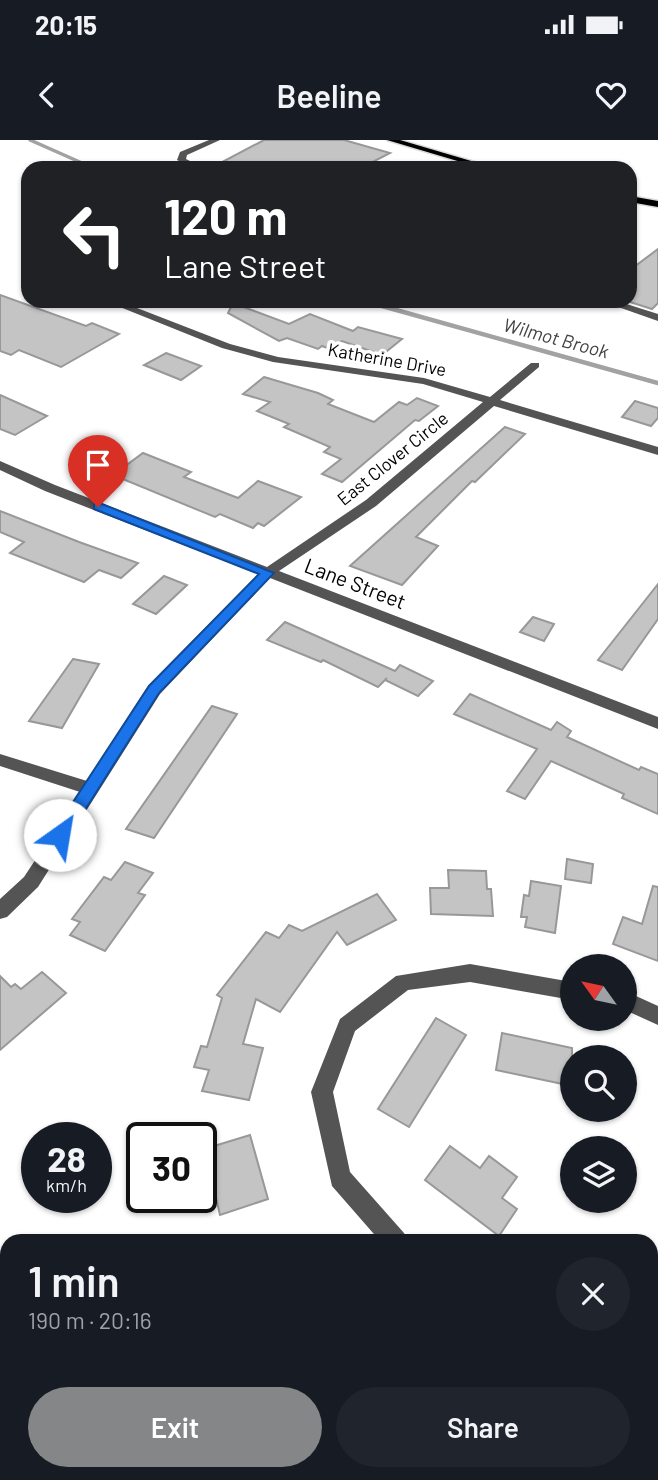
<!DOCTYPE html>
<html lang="en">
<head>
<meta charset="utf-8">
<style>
  :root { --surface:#171b24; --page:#20242c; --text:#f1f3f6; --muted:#9ea1a6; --accent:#858687 }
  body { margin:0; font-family:Barlow,sans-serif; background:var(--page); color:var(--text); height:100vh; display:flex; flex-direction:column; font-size:26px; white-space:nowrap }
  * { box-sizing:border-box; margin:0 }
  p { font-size:23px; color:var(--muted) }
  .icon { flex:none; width:38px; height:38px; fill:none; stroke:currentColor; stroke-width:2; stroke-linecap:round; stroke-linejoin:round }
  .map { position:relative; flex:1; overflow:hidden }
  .side { position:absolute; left:0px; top:1094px; width:658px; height:247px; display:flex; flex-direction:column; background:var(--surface); border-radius:21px 21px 0 0; box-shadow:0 2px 5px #0004 }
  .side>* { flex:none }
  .hud { position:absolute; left:21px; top:21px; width:616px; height:147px; border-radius:21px; box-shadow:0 2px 5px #0004; background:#202124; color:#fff; overflow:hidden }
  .needle { width:46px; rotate:303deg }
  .controls { position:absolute; left:560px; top:814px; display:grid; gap:14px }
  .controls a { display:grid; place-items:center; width:77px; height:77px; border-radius:50%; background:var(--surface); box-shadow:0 2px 5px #0004; font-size:35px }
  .speed { position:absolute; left:21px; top:982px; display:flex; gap:14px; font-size:35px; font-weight:700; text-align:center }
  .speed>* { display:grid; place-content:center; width:91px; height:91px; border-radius:50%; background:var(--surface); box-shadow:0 2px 5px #0004; line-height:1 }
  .speed small { font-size:18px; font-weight:400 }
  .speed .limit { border:4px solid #111; border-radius:10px; background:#fff; color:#111 }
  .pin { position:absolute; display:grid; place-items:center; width:60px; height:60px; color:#fff; margin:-72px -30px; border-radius:50% 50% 50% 0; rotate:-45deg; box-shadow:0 0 7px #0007 }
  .pin .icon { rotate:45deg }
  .me { position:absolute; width:77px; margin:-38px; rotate:32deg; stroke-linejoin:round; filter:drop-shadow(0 0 5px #0008) }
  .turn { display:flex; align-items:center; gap:24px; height:147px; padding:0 28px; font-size:32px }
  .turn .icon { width:91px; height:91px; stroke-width:2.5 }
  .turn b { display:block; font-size:49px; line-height:60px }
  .round { display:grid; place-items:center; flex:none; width:74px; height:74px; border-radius:37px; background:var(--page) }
  .summary { display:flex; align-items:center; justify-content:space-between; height:119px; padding:0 28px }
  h1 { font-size:42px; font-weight:600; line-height:52px }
  .primary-button { display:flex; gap:14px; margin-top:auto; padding:14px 28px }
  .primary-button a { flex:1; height:80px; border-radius:42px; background:var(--accent); color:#fff; font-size:28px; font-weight:600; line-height:80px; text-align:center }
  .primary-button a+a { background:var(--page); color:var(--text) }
  .status { display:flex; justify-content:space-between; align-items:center; height:49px; padding:0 35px; background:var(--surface); direction:ltr }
  .status svg { height:19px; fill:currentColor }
  header { display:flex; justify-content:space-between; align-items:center; height:91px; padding:0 28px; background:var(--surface); font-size:32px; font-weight:600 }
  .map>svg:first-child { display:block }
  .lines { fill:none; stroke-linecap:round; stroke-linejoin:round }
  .stream-far1 { stroke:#a2a2a2; stroke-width:3.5 }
  .stream { stroke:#a2a2a2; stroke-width:4.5 }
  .building { fill:#c4c4c4; stroke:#989898; stroke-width:2 }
  .major-casing { stroke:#dbdbdb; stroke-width:3 }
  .minor { fill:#545454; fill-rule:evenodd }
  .major { fill:#000; fill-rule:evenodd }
  .route { fill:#1a73e8; stroke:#114b97; stroke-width:2 }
  .labels { text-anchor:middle; stroke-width:7; stroke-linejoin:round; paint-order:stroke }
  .far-street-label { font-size:18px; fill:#000; stroke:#fff }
  .far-water-label { font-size:19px; font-style:italic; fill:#434343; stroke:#fff }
  .street-label { font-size:21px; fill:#000; stroke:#fff }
</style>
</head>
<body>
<div class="status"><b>20:15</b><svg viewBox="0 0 49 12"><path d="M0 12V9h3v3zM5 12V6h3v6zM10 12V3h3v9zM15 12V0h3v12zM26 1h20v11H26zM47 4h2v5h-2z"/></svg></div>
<header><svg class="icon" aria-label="back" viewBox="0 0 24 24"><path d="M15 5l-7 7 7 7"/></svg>Beeline<svg class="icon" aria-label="heart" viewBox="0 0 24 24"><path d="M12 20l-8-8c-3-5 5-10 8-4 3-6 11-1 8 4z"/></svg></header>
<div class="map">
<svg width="658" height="1340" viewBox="0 0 658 1340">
  <rect width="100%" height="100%" fill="#fff"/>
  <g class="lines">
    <path class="stream-far1" d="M30,0L82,23L81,28"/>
    <path class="stream" d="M364,161L658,243"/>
  </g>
  <g class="building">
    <path d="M264,0H344L390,13L361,28H211Z"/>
    <path d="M658,109V163L652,169L630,162V130Z"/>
    <path d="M0,155L86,186L92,183L119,194L61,227L19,210L11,215L0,211Z"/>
    <path d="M233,163L289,184L310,174L353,191L358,187L402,199L382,215L342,201L330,209L322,206L318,209L287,198L279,201L228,173Z"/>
    <path d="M166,213L201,226L181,240L144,225Z"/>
    <path d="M264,237L318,253L333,260L328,264L374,282L399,262L407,265L417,258L438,266L419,281L415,280L342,342L322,334L341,319L324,312L330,307L284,287L289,284L257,271L270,262L243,254Z"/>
    <path d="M0,255L47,276L15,295L0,289Z"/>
    <path d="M635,261L658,268V278L651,286L622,277Z"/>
    <path d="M505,287L525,294L475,342L472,341L416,397L438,406L402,445L350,426Z"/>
    <path d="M143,313L191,332L184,337L238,358L258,341L301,357L264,386L258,383L253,388L220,374L215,377L113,335Z"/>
    <path d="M0,371L79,402L138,423L121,438L99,430L84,442L10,413L24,402L0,392Z"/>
    <path d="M164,436L187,445L156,474L133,464Z"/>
    <path d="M658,444V479L622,530L598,520Z"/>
    <path d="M533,477L554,484L544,501L520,492Z"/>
    <path d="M285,482L395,531L400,525L433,541L418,556L385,540L387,538L378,547L323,520L321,522L267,500Z"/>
    <path d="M73,519L99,524L62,588L29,581Z"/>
    <path d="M470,554L551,590L557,582L571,591L567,597L639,630L641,627L658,634V674L622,658L624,654L551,621L525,659L507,651L537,609L454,574Z"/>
    <path d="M212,566L237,574L154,698L126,689Z"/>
    <path d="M567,719L593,724L591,743L565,739Z"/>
    <path d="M125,722L153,733L138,753L145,755L105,811L70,795L80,782L72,779L104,737L111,740Z"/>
    <path d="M448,730L486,731L487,749H491L493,776L431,774L430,748H449Z"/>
    <path d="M531,741L561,746L555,793L525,787L527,777H521L524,755L529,756Z"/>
    <path d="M653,746L658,747V821L613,804L623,777L642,784Z"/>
    <path d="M377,754L396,780L347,805L337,792L280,872L256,859L243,904L263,908L249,960L202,951L209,930L194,927L201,906L207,907L222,858L217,855L266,792L279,798L289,785L302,791Z"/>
    <path d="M42,832L66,853L0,910V836L11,847L15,844L21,849Z"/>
    <path d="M436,878L466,895L409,987L378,969Z"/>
    <path d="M502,893L572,908V946L496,930Z"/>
    <path d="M250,995L268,1059L220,1075L214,1049L201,1053V1010Z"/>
    <path d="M450,1006L480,1028L489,1016L517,1037L502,1058L517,1069L499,1096L425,1040Z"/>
  </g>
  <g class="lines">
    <defs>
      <g id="major">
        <path d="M387,0H400L495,28H481Z"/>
        <path d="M630,56L658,61V67L630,62Z"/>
      </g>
    </defs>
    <use href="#major" class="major-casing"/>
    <g class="minor">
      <path d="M209,0H220L187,15L186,19L204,28H193L177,20L180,12Z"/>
      <path d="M105,161H119L230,204L278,217L424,238L490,257L531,223H539V227L500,260L658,307V315L494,266L376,366L279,431L658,577V589L270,438L160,554L38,747L7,777L0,779V759L24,737L80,652L0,626V614L87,641L148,546L258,434L45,351L0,330V321L55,345L267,427L366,360L483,262L423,244L273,222L222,208Z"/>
      <path d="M601,161H617L658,174V181Z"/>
      <path d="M470,824L572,842V860L470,842L408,850L355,891L333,952L350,1032L404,1093L408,1101H380L332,1046L311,952L340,879L396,836Z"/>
      <path d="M625,851L658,866V885L625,870Z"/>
      <path d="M651,1305L658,1308V1337L649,1334Z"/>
    </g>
    <use href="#major" class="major"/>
  </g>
  <path class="route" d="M94,364H102L274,433L159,553L66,700H54V691L149,546L259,434L94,369Z"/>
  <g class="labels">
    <g class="far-street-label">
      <text transform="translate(387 220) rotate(10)" y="6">Katherine Drive</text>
      <text transform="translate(393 319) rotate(-39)" y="6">East Clover Circle</text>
    </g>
    <g class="far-water-label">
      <text transform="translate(556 198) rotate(15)" y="7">Wilmot Brook</text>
    </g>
    <g class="street-label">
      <text transform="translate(355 444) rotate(21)" y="7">Lane Street</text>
    </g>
  </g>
</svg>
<div class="controls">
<a><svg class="needle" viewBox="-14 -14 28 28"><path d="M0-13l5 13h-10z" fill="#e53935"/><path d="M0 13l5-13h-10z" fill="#9ea1a6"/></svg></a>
<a><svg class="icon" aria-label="search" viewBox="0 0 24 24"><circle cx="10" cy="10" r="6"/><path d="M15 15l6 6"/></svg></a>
<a><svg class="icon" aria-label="layers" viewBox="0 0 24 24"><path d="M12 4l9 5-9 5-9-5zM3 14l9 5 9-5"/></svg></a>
</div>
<div class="speed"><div>28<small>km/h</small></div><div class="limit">30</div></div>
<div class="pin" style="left:98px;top:367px;background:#d93025"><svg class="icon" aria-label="arrive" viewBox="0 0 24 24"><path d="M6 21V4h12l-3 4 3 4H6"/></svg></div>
<svg class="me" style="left:60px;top:695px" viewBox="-20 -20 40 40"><circle r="19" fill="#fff"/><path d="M0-13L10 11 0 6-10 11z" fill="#1a73e8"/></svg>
<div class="hud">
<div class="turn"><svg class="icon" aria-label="left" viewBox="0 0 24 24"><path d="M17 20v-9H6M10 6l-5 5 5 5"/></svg><div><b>120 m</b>Lane Street</div></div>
</div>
<section class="side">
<div class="summary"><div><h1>1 min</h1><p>190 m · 20:16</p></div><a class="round"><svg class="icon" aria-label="close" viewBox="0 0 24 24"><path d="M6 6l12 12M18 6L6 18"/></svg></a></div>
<div class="primary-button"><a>Exit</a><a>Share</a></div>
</section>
</div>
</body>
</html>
